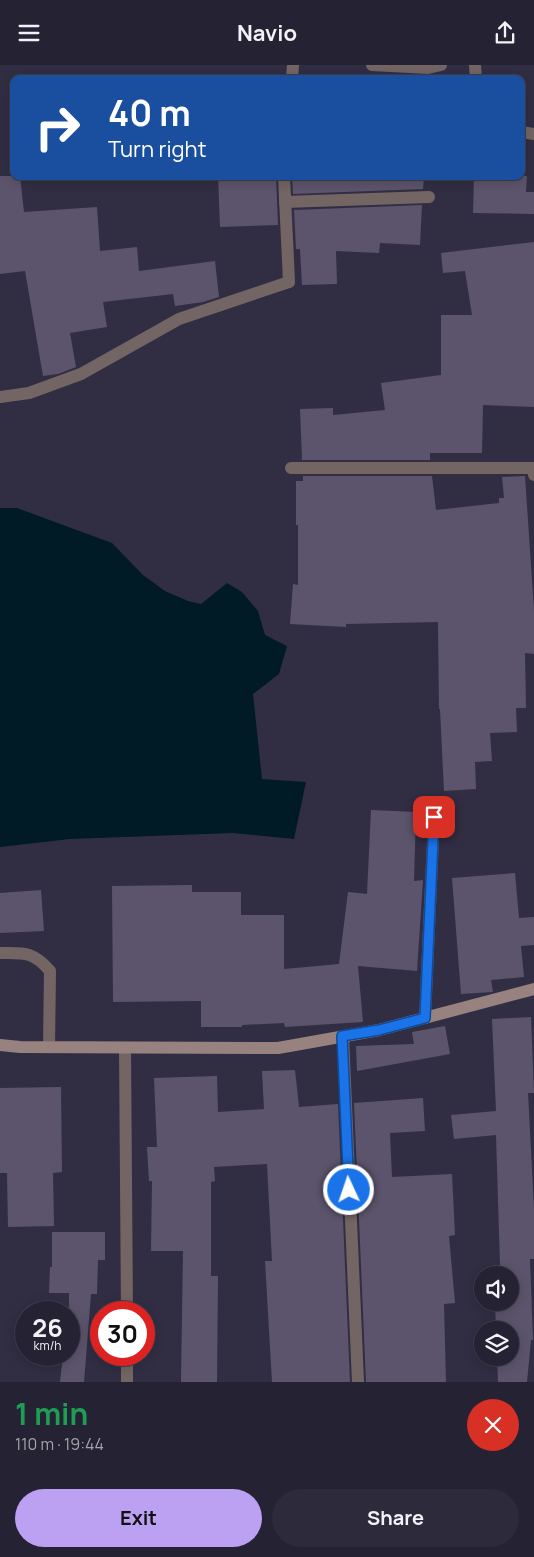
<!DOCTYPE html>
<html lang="en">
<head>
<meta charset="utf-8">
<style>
  :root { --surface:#252233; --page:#2d2a3b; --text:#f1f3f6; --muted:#a3a4ac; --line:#423f4e; --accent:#bca0f2 }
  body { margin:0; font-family:Manrope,sans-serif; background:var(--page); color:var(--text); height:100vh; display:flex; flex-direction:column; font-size:19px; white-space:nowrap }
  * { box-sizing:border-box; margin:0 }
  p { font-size:16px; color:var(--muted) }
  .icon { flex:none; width:28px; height:28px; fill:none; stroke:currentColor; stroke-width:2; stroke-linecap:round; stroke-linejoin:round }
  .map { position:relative; height:1317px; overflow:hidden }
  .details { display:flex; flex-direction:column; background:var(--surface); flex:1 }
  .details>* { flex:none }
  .hud { position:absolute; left:10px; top:10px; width:515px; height:105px; border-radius:10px; box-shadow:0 2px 12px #0003,0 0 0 1px var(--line); background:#1a4fa0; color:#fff; overflow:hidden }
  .controls { position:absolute; left:474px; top:1201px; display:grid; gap:10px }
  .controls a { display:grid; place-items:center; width:45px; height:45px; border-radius:50%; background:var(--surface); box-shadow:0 2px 12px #0003,0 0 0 1px var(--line); font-size:25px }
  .speed { position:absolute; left:15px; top:1236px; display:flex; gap:10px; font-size:25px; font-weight:700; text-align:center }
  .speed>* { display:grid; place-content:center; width:65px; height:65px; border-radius:50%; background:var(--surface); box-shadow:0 2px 12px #0003,0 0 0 1px var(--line); line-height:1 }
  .speed small { font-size:12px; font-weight:400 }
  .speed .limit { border:8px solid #d22; background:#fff; color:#111 }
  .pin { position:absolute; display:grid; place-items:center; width:42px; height:42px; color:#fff; margin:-21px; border-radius:10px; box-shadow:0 2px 8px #0006 }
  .me { position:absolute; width:55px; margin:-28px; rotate:357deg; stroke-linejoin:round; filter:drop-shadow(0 0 4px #0008) }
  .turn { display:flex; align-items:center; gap:18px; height:105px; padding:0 15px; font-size:22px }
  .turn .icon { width:65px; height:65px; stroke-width:2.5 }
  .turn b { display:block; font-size:35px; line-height:42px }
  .round { display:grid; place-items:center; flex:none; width:52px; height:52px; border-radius:26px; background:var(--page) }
  .overview { display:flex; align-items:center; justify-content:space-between; height:85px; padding:0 15px }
  h1 { font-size:30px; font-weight:700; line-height:38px; color:#1e9e55 }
  .button { display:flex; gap:10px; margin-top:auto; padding:10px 15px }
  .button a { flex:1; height:58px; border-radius:30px; background:var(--accent); color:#111; font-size:20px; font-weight:700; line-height:58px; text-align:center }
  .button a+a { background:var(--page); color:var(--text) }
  header { display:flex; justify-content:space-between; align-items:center; height:65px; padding:0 15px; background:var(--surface); font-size:22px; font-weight:700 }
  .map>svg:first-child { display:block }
  .water { fill:#001a26 }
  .building { fill:#5c546c }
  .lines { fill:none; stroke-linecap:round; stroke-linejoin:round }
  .street { stroke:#736564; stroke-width:12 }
  .secondary { stroke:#97827f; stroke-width:12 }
  .route-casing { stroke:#114b97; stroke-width:12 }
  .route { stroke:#1a73e8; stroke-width:9 }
</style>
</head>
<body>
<header><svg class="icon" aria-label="menu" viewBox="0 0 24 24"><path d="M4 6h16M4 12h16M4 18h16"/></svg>Navio<svg class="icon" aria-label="share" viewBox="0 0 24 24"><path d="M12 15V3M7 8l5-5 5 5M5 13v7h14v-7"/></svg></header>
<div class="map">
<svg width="534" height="1317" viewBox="0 0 534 1317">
  <rect width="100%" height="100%" fill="#312e44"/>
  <path class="water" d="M0,443H17L112,478L143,510L165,526L188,536L201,539L227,518L242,527L258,546L265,570L287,581L279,609L253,629L262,714L306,717L294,774L233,768L70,774L0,782Z"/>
  <g class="building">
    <path d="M0,111H20L24,147L97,142L100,186L137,182L139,206L215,196L219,232L203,237L175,241L173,229L103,237L107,262L70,268L76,302L58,309L43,311L25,206L0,209Z"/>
    <path d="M218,111H276L278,160L220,162Z"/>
    <path d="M292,111H424L423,124L293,129Z"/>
    <path d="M474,111H527L526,127H534V149L473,148Z"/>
    <path d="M422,140L420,180L380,178L379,188L336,186L337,219L302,220L300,184H296L294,145Z"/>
    <path d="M534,177V342L483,340L482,388H430V395H302L300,344L333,343V350L385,345L381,318L441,310V250H472L465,206L443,208L441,188Z"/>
    <path d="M303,411H432L436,445L499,438V433H504L502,412L525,411L534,545V589L525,588L526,643H516L517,667L490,668L492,696L475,697L476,724L444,726L440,644H439L438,557L346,559V562L290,559L293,519L298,520V460H296V416H303Z"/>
    <path d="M371,745L416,747L414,816L423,815L417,906L358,901L363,957L285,962L284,958L242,960V962H201V936L113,937L112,821L192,820V827H241V850H284V904L339,899L348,827L367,829Z"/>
    <path d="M515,808L519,853L534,852V880L521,881L524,912L491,915L493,927L461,929L452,813Z"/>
    <path d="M41,825L44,866L0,868V828Z"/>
    <path d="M531,952L534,1028H528L534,1143V1194H530L533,1275H531L527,1317H498L497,1292H510V1265H496L495,1238H510V1210H494L493,1200H500L496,1070L454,1074L451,1050L496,1046L492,954Z"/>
    <path d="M445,961L450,989L357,1006L356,981L414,979L412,967Z"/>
    <path d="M295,1005L299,1042L338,1039L350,1317H272L265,1196H272L267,1099L214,1102L215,1116L211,1117V1211H218L217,1317H181L183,1186H151L152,1116H149L147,1082H157L154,1013L217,1011L218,1047L264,1044L262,1006Z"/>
    <path d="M61,1022L62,1107L53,1108L54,1161L8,1162L7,1108H0V1023Z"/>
    <path d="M423,1033L425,1066L390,1068L392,1112L452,1109L455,1170L449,1171L455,1238L444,1239L446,1317H366L354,1038Z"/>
    <path d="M52,1167H105V1195H98L97,1229H91L84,1317H60L63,1290H69V1228H49L50,1202H52Z"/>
  </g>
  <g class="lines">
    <g class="street">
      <path d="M372,0L428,3L441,0"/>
      <path d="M475,0L476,14"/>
      <path d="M292,14L293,0"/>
      <path d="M521,67L534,69"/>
      <path d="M285,137L429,132"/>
      <path d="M0,332L29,328L81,309L179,254L289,217L284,111"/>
      <path d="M291,403H534V410"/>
      <path d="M0,888C24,888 33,886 50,906L49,982"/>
      <path d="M425,953L434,752"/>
      <path d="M343,971L358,1317"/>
      <path d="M125,983L127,1248"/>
      <path d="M127,1290V1317"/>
    </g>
    <path class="secondary" d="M0,980L20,982L278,983L379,965L534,924"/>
  </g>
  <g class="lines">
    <defs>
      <path id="route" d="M349,1125L342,971L379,965L425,953L434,752"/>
    </defs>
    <use href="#route" class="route-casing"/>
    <use href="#route" class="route"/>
  </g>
</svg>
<div class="controls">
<a><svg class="icon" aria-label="sound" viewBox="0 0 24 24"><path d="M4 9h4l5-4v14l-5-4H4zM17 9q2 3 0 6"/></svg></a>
<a><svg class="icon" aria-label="layers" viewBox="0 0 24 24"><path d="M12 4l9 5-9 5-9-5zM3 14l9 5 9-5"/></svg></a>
</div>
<div class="speed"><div>26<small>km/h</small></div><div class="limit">30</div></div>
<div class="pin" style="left:434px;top:752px;background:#d93025"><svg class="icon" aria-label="arrive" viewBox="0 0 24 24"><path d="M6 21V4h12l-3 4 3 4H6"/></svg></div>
<svg class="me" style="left:349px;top:1125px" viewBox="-20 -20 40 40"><circle r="17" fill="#1a73e8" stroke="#fff" stroke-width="3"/><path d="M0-11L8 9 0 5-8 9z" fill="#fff"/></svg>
<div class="hud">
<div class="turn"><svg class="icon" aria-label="right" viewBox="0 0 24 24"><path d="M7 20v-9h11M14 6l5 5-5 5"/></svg><div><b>40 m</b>Turn right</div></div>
</div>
</div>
<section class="details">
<div class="overview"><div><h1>1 min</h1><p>110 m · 19:44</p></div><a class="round" style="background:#d93025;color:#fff"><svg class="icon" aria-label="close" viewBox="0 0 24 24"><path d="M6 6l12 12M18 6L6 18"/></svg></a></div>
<div class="button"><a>Exit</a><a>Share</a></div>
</section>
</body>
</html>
